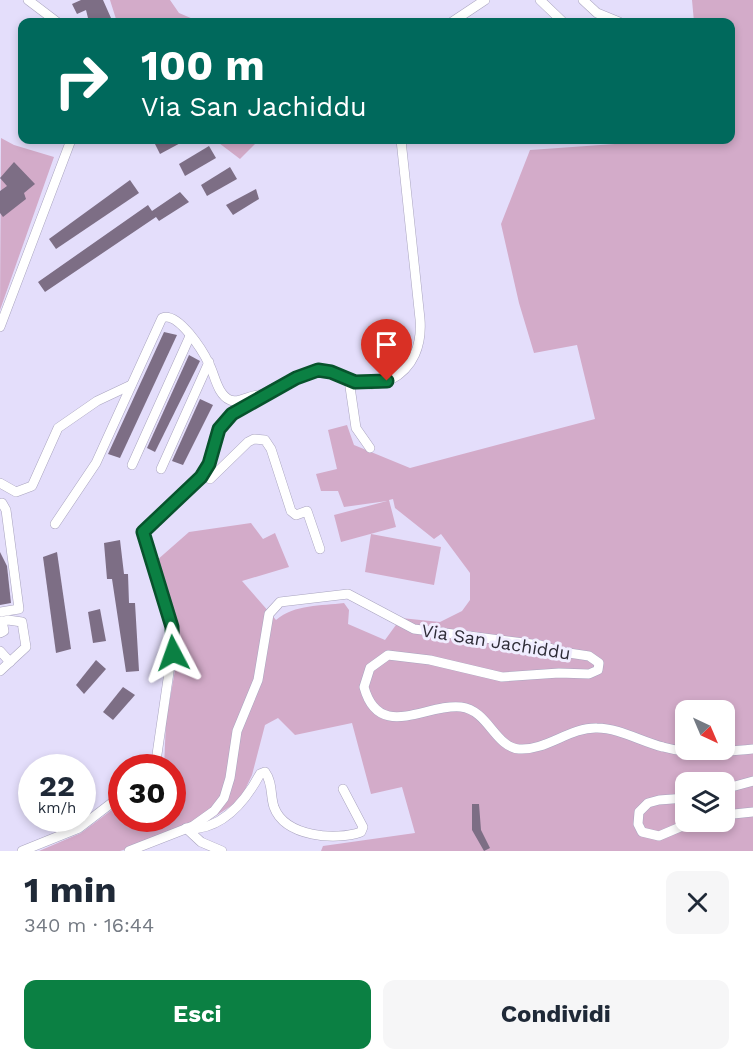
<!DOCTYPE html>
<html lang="it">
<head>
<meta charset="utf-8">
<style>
  :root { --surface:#fff; --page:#f6f6f7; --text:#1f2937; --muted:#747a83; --accent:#0b8043 }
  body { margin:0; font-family:"Work Sans",sans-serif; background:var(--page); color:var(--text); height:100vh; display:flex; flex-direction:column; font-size:22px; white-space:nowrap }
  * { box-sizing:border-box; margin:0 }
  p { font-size:20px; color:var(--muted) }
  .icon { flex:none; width:33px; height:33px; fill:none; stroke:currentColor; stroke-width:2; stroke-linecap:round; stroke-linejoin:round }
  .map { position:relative; height:851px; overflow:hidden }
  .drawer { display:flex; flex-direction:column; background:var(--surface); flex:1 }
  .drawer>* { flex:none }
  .hud { position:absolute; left:18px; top:18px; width:717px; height:126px; border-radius:12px; box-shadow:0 3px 9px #0003; background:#00695c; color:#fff; overflow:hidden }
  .needle { width:39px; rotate:136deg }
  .buttons { position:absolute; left:675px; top:700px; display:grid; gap:12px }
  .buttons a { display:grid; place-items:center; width:60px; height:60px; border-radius:12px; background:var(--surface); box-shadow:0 3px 9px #0003; font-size:30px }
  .speed { position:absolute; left:18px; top:754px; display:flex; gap:12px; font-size:30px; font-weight:700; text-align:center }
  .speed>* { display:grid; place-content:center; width:78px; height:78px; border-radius:50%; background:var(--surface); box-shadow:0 3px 9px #0003; line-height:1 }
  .speed small { font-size:15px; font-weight:400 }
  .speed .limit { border:9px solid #d22; background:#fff; color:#111 }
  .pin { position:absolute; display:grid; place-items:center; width:51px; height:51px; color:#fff; margin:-62px -26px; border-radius:50% 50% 50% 0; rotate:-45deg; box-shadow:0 0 6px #0007 }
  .pin .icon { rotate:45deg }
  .me { position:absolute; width:66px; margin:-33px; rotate:356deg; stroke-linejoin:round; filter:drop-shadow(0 0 4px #0008) }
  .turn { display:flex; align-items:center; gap:21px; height:126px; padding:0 24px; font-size:27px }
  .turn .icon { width:78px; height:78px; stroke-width:2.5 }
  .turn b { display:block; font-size:42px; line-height:51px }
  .round { display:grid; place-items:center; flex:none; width:63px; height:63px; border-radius:12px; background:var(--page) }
  .headline { display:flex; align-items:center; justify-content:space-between; height:102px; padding:0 24px }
  h1 { font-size:36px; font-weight:700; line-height:45px }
  .cta { display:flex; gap:12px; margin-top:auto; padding:12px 24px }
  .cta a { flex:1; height:69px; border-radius:12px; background:var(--accent); color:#fff; font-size:24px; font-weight:700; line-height:69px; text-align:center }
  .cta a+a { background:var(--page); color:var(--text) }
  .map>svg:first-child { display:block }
  .green { fill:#d3abc9; fill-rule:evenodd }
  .building { fill:#7d6e85 }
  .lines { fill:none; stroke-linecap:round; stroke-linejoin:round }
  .minor-casing { stroke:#a9a4bf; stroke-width:10 }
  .minor { stroke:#fff; stroke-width:9 }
  .route-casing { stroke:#07532c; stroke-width:15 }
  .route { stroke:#0b8043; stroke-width:10 }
  .labels { text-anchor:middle; stroke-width:6; stroke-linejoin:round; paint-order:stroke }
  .street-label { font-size:18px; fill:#2e2c37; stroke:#f0edff }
</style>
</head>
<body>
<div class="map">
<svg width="753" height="851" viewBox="0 0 753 851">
  <rect width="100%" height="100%" fill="#e4defb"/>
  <g class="green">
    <path d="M110,0H170L179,13L200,22H110L116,19Z"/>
    <path d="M692,0H753V851H321L323,846L415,833L402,787L371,794L352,723L295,735L278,718L265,725L252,775L240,800L199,827L120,851H39L81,833L121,803L122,819H172V768H164L166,721L180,642L156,561L189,532L251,523L263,539L275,533L289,567L242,581L276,620C295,604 321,606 344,603L349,610L348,624L385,640L401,618L440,622L462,611L470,600V573L441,534L434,539L395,508L393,499L389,500L396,527L341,542L334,515L387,501L344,507L338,491H321L316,474L337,469L328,430L347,425L354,445L410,468L595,419L577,345L534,353L519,303L501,224L530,150L671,140H730V22H694ZM686,711H724V750H686ZM686,783H724V822H686Z"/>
    <path d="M1,138L14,145L54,157L0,310Z"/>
    <path d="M215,140H259L240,159Z"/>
    <path d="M371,534L441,547L434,585L365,572Z"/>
  </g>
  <g class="building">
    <path d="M81,0H103L111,18L100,22H89L86,10L77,14L72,4Z"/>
    <path d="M162,140H186L160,154L155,144Z"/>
    <path d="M209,146L216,158L185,176L179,164Z"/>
    <path d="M14,162L35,184L24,193L26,199L3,217L0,213V191L7,186L0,178Z"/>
    <path d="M230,167L237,179L207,196L201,185Z"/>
    <path d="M130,180L139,193L56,249L49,239Z"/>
    <path d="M256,189L259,199L233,215L226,205Z"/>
    <path d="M180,192L189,202L159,221L156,217L45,292L38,282L148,205L152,211Z"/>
    <path d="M164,332L177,335L120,458L108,454Z"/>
    <path d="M189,355L200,361L155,452L147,448Z"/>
    <path d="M200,399L213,405L183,465L172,461Z"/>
    <path d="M120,540L124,574H128L129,603H135L139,671L126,672L112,579H107L104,543Z"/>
    <path d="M0,552L7,566L11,603L0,605Z"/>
    <path d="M57,552L71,649L56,653L43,557Z"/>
    <path d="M100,609L106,641L93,643L88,612Z"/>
    <path d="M96,660L106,669L84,694L76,685Z"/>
    <path d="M123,687L135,695L113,720L103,712Z"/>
    <path d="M472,804H479L481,830L490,848L484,851L472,830Z"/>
  </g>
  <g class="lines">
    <defs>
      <g id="minor">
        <path d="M28,0L57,22"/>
        <path d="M540,0L563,22"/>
        <path d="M583,0L597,13L619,22"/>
        <path d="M452,22L485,0"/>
        <path d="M0,327L71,140"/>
        <path d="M349,380L356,428L370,448"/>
        <path d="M132,465L190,336"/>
        <path d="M161,469L209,362"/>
        <path d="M204,473L210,479L248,442L254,439L265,440L271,449L291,511L296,515L307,511L320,549"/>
        <path d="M0,483L16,492L32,486L58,428L97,401L131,385"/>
        <path d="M55,524L96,463L162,318C178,311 203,351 209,364C215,375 217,394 230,400C240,404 251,393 262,395"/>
        <path d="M0,612L19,609L6,510L2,503"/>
        <path d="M0,622L8,620L22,622L26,647L0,671"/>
        <path d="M0,633L4,631L2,621"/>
        <path d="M0,651L10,662"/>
        <path d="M155,768L174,638L143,532C151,517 183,498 196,483C211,465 210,444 221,425C231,408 300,372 320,370C343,368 359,394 390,380C414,368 422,344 420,319L401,140"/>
        <path d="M724,789L753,781"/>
        <path d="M686,798L659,800L648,803L639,812L638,824L642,832L659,836L692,822"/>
        <path d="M724,815L753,812"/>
        <path d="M186,828L201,842L222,851"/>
        <path d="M189,829C223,829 245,802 260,774L265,772C273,783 270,795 274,807C285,837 336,841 361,832L363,827L343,789"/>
        <path d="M22,851L79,828L122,795"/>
        <path d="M129,851L193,826L214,811L224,798L230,778L237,731L258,680L269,614L280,602L348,594L414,629L540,645L562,652L589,656L599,663L598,670L589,674L559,673L502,677L430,660L388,655L370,668L364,687C379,742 426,703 461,707C488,710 495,747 519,749C546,751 570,727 597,728C619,728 642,742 663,747C692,755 723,752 753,749"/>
      </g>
    </defs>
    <use href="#minor" class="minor-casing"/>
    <use href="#minor" class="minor"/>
  </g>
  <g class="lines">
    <defs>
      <path id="route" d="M173,653L172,627L143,532L201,477L209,464L219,429L232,414L296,378L318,370L331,372L355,382L387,381"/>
    </defs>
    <use href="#route" class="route-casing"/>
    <use href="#route" class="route"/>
  </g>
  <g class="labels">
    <g class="street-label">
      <text transform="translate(496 642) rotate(9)" y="6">Via San Jachiddu</text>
    </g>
  </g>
</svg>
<div class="buttons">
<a><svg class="needle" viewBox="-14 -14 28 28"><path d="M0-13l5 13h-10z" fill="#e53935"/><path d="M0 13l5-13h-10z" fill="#747a83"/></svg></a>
<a><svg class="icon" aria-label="layers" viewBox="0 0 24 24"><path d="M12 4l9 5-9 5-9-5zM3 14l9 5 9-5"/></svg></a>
</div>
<div class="speed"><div>22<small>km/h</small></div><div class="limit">30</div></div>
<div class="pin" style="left:387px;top:381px;background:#d93025"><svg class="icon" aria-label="arrive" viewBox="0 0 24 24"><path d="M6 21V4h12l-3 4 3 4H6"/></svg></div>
<svg class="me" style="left:173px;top:653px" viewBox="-20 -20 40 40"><path d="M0-17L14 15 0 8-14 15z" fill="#0b8043" stroke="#fff" stroke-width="4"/></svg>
<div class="hud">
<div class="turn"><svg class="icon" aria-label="right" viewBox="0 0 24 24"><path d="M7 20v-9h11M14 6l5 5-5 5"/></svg><div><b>100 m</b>Via San Jachiddu</div></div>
</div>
</div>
<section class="drawer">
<div class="headline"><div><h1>1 min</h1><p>340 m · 16:44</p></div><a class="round"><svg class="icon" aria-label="close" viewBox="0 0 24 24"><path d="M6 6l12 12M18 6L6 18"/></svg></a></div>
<div class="cta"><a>Esci</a><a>Condividi</a></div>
</section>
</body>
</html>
